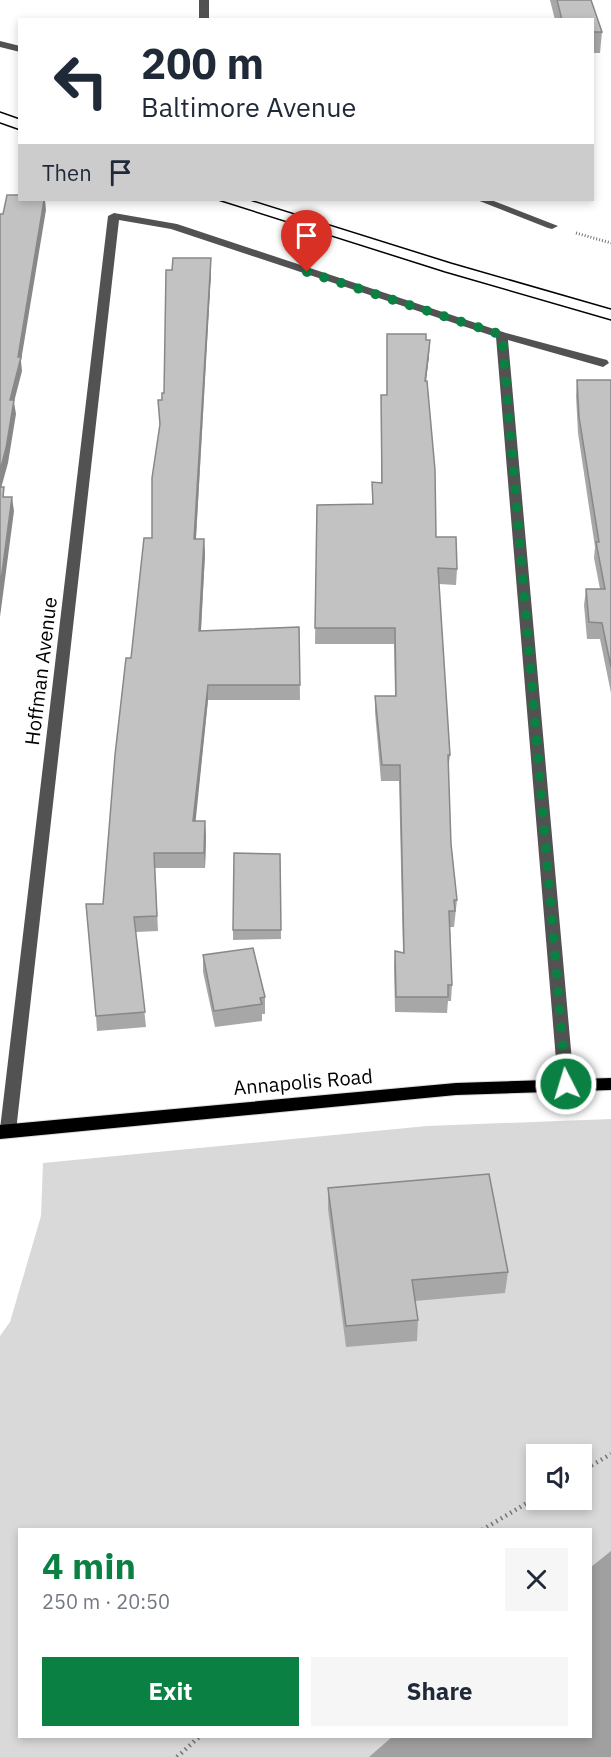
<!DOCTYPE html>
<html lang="en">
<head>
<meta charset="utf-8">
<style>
  :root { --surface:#fff; --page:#f6f6f7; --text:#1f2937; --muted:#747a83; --accent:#0b8043 }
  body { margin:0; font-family:"IBM Plex Sans",sans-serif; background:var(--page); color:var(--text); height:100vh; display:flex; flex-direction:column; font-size:22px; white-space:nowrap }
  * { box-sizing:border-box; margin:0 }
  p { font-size:20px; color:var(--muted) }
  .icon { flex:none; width:33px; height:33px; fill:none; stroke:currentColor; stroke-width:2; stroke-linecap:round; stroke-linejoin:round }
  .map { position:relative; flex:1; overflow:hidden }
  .details { position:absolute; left:18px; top:1528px; width:574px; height:210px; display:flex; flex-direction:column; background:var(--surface); border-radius:0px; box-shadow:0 3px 9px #0003 }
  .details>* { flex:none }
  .banner { position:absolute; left:18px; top:18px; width:576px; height:183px; border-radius:0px; box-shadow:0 3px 9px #0003; background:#fff; color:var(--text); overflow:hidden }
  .fabs { position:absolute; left:526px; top:1444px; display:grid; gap:12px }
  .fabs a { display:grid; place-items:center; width:66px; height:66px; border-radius:0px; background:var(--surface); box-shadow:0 3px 9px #0003; font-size:30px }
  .pin { position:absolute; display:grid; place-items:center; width:51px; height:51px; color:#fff; margin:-62px -26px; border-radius:50% 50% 50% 0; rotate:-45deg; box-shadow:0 0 6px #0007 }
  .pin .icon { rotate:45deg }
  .me { position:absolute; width:66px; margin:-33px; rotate:355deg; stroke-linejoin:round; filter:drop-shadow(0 0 4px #0008) }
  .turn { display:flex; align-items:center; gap:21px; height:126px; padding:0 24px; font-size:27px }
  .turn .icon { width:78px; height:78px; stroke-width:2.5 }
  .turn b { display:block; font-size:42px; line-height:51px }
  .then { display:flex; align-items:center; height:57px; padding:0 24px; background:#0003; gap:12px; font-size:22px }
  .round { display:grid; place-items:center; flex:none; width:63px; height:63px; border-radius:0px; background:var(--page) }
  .summary { display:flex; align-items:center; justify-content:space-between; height:102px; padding:0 24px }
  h1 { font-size:36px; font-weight:700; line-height:45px; color:var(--accent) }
  .action { display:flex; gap:12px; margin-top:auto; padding:12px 24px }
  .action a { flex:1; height:69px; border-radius:0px; background:var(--accent); color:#fff; font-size:24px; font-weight:700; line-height:69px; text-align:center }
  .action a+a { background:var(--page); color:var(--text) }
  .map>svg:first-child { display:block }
  .green { fill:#d9d9d9; fill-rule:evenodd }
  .water { fill:#a0a0a0 }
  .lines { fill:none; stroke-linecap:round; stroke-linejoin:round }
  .major-casing { stroke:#dbdbdb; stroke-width:2 }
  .path-far1 { stroke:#747474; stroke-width:3; stroke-dasharray:1 2; stroke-linecap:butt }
  .path { stroke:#747474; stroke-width:4.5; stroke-dasharray:1.5 4; stroke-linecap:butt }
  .minor { fill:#525252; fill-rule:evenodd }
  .major { fill:#000; fill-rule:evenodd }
  .tram { stroke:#000; stroke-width:1.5 }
  .wall { fill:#a7a7a7 }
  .shaded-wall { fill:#888 }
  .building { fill:#c2c2c2; stroke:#888; stroke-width:1.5 }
  .route { stroke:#0b8043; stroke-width:10; stroke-dasharray:0 18 }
  .labels { text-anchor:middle; stroke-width:4.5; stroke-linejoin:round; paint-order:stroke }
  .street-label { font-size:20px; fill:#000; stroke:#fff }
</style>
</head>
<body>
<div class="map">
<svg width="611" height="1757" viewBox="0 0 611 1757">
  <rect width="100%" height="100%" fill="#fff"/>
  <path class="green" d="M611,1119V1757H0V1336L10,1322L41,1216L43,1163L427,1126ZM537,1455H582V1500H537ZM20,1530H591V1737H20Z"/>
  <path class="water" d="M611,1551V1757H369L392,1737H591V1567Z"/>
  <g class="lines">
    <defs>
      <path id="major" d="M611,1078V1090L456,1095L0,1139V1125L456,1083Z"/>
    </defs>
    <use href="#major" class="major-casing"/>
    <path class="path-far1" d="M576,233L611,243"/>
    <g class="path">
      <path d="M582,1471L611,1454"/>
      <path d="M482,1530L537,1497"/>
      <path d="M177,1757L199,1737"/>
    </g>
    <g class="minor">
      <rect x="199" y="0" width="10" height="20"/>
      <path d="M0,41L20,46V52L0,47Z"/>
      <path d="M477,200H491L558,226L552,229L548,228Z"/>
      <path d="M114,213L177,224L506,333L607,360L609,363L603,367L508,340L574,1084L572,1089L566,1090L560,1089L558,1084L496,337L171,229L119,220L16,1131L14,1136L8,1138L2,1136L0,1129L108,216Z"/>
    </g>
    <use href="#major" class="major"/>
    <g class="tram">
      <path d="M0,112L20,119"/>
      <path d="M0,123L20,130"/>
      <path d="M218,200L445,272L611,320"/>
      <path d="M250,200L451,263L611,309"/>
    </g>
  </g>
  <g class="wall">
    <path d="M550,0H591L602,32L600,53H592V20H555Z"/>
    <path d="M211,258V273L196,539H204L205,554L201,631L299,627L300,700H208L195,821L206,836L205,868H155L158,931L136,932L146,1027L97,1031L96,1016L103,904L131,658L152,538L160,426L158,400H162Z"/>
    <path d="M387,334L426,340L429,356L426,381L436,537L457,569L456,585L439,584L450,755L448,771L451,844L457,900L454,927H450L452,985L451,1001H448L447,1013L395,1012L394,967L395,951L403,953L399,781H381L375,712V696H395L394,644H315L317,505L372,504V482H381V395H387Z"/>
    <path d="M577,380H611V693L600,639H587L584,605L586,589H600L594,558L595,547L578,433L576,396Z"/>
    <path d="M280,854L281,939L233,940V930Z"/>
    <path d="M203,955L265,997V1014H262V1021L215,1027L203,972Z"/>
    <path d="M328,1188L508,1272L505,1293L415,1301L418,1320L417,1341L346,1347L328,1209Z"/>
  </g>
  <g class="shaded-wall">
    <path d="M44,200H45L46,210L21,361L22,371L14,402L16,414L8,463L0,492V471L10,400Z"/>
    <path d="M211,258V273L195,554L194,539Z"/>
    <path d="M430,340L429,356L424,397L425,381Z"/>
    <path d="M12,497L14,511L0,617V588Z"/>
    <path d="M204,539L205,554L200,646L199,631Z"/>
    <path d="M208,685V700L194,837L193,821Z"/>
    <path d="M205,821L206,836L205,868L204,853Z"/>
  </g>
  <g class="building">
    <path d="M557,0H591L602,32H592V20H562Z"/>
    <path d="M7,195H20V200H44L18,357H21L10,400H14L6,448L0,471V214H3Z"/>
    <path d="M173,258H211L194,539H204L199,631L299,627L300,685H208L193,821H205L204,853H154L157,916L134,917L145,1012L96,1016L86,904H103L115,755L126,658H131L144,538H152V478L160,424L158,400H162V393H164L166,270H172Z"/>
    <path d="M387,334H426V340H430L425,381H427L435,470L436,537H456L457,569L438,568L450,755H448L451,844L457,900H454L455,911H449L452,985H448V997H396L395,951L404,953L400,765H382L375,696H396L395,628H315L317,505L373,504L372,482L382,483L381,395H387Z"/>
    <path d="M577,380H611V667L602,623L589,622L586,589H605L596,542H599L579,417Z"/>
    <path d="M0,487H4L3,497H12L0,588Z"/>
    <path d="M234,853L280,854L281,930H233Z"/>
    <path d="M253,948L265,997L260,998L262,1004L214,1011L203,955Z"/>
    <path d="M489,1174L508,1272L412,1280L418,1320L346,1326L328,1188Z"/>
  </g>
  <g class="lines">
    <path class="route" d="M307,272L502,335L566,1084"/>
  </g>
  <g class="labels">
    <g class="street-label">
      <text transform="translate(41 671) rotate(-83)" y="7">Hoffman Avenue</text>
      <text transform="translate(303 1082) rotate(-5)" y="7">Annapolis Road</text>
    </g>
  </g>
</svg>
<div class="fabs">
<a><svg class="icon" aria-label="sound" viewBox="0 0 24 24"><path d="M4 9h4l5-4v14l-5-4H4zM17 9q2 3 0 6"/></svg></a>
</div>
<div class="pin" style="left:307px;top:272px;background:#d93025"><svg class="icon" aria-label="arrive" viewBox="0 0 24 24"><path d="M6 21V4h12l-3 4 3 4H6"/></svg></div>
<svg class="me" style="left:566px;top:1084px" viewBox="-20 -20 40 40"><circle r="17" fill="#0b8043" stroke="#fff" stroke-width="3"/><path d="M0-11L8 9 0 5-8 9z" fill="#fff"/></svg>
<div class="banner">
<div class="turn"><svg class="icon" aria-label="left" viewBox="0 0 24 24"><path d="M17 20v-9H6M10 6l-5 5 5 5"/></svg><div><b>200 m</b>Baltimore Avenue</div></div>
<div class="then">Then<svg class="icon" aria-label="arrive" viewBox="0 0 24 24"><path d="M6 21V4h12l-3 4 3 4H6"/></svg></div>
</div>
<section class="details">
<div class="summary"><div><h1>4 min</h1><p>250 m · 20:50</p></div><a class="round"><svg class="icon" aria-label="close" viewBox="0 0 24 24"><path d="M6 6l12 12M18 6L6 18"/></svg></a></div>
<div class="action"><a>Exit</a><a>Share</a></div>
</section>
</div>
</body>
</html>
